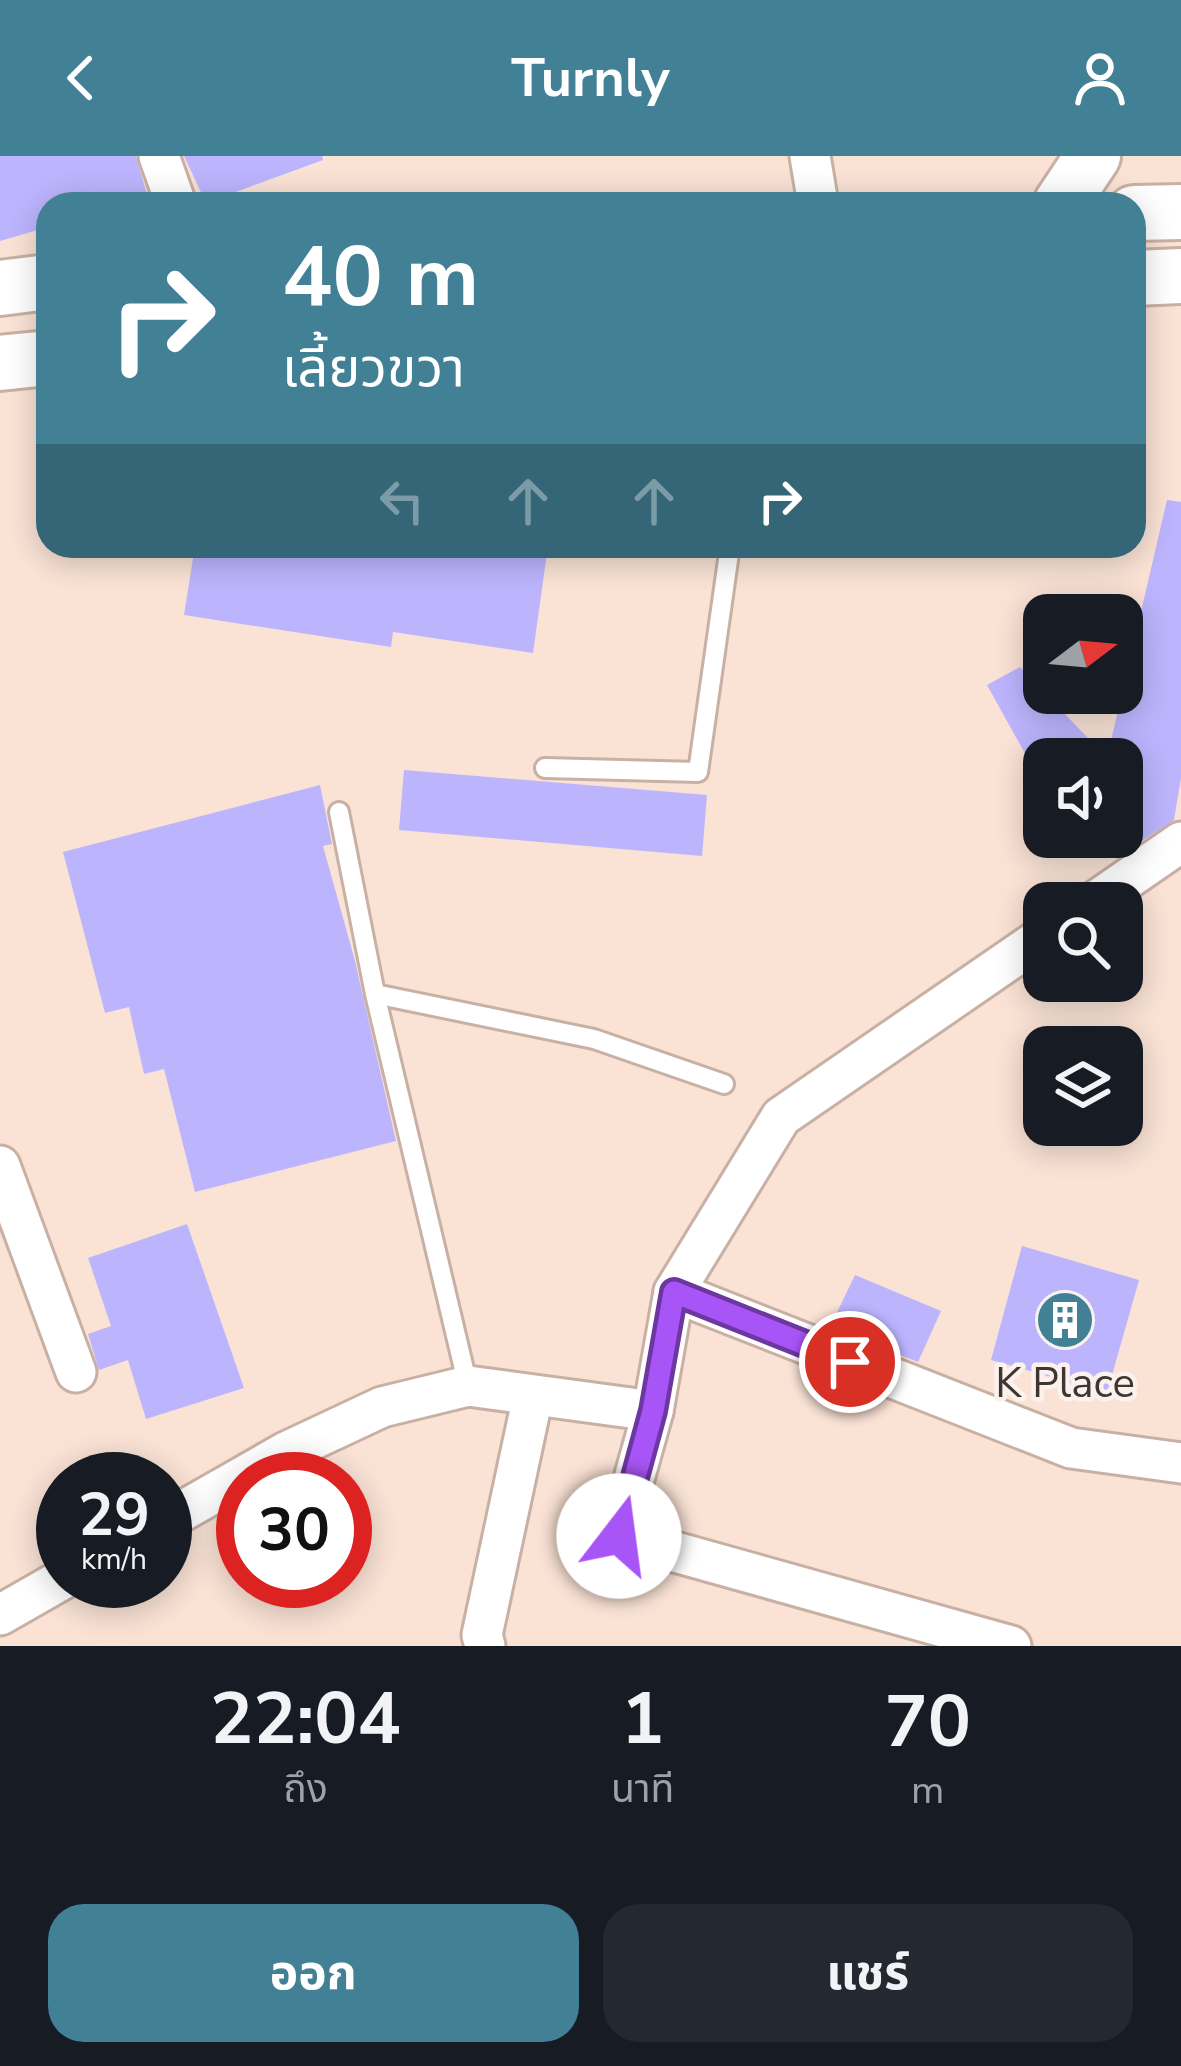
<!DOCTYPE html>
<html lang="th">
<head>
<meta charset="utf-8">
<style>
  :root { --surface:#171b24; --page:#242831; --text:#f1f3f6; --muted:#9ea1a6; --accent:#428096 }
  body { margin:0; font-family:"Nunito Sans","Noto Sans Thai",sans-serif; background:var(--page); color:var(--text); height:100vh; display:flex; flex-direction:column; font-size:45px; white-space:nowrap }
  * { box-sizing:border-box; margin:0 }
  p { font-size:39px; color:var(--muted) }
  .icon { flex:none; width:66px; height:66px; fill:none; stroke:currentColor; stroke-width:2; stroke-linecap:round; stroke-linejoin:round }
  .map { position:relative; height:1490px; overflow:hidden }
  .sheet { display:flex; flex-direction:column; background:var(--surface); flex:1 }
  .sheet>* { flex:none }
  .hud { position:absolute; left:36px; top:36px; width:1110px; height:366px; border-radius:36px; box-shadow:0 6px 30px #0003; background:#428096; color:#fff; overflow:hidden }
  .needle { width:78px; rotate:74deg }
  .controls { position:absolute; left:1023px; top:438px; display:grid; gap:24px }
  .controls a { display:grid; place-items:center; width:120px; height:120px; border-radius:24px; background:var(--surface); box-shadow:0 6px 30px #0003; font-size:60px }
  .speed { position:absolute; left:36px; top:1296px; display:flex; gap:24px; font-size:60px; font-weight:700; text-align:center }
  .speed>* { display:grid; place-content:center; width:156px; height:156px; border-radius:50%; background:var(--surface); box-shadow:0 6px 30px #0003; line-height:1 }
  .speed small { font-size:30px; font-weight:400 }
  .speed .limit { border:18px solid #d22; background:#fff; color:#111 }
  .pin { position:absolute; display:grid; place-items:center; width:102px; height:102px; color:#fff; margin:-51px; border:6px solid #fff; border-radius:50%; box-shadow:0 3px 12px #0007 }
  .me { position:absolute; width:132px; margin:-66px; rotate:15deg; stroke-linejoin:round; filter:drop-shadow(0 0 9px #0008) }
  .turn { display:flex; align-items:center; gap:42px; height:252px; padding:0 48px; font-size:54px }
  .turn .icon { width:156px; height:156px; stroke-width:2.5 }
  .turn b { display:block; font-size:84px; line-height:102px }
  .lanes { display:flex; align-items:center; height:114px; padding:0 48px; background:#0003; justify-content:center; gap:60px; direction:ltr }
  .lanes .off { opacity:.35 }
  .eta { display:flex; justify-content:space-evenly; align-items:center; height:204px; text-align:center }
  .eta b { font-size:72px; font-weight:700; line-height:84px }
  .primary-button { display:flex; gap:24px; margin-top:auto; padding:24px 48px }
  .primary-button a { flex:1; height:138px; border-radius:36px; background:var(--accent); color:#fff; font-size:48px; font-weight:700; line-height:138px; text-align:center }
  .primary-button a+a { background:var(--page); color:var(--text) }
  header { display:flex; justify-content:space-between; align-items:center; height:156px; padding:0 48px; background:var(--accent); color:#fff; font-size:54px; font-weight:700 }
  .map>svg:first-child { display:block }
  .building { fill:#bcb5fe }
  .lines { fill:none; stroke-linecap:round; stroke-linejoin:round }
  .service-casing { stroke:#c8b0a4; stroke-width:24 }
  .minor-casing { stroke:#c8b0a4; stroke-width:45 }
  .secondary-casing { stroke:#c8b0a4; stroke-width:60 }
  .service { stroke:#fff; stroke-width:18 }
  .minor { stroke:#fff; stroke-width:39 }
  .secondary { stroke:#fff; stroke-width:54 }
  .route-casing { stroke:#6d37a1; stroke-width:30 }
  .route { stroke:#a855f7; stroke-width:21 }
  .labels { text-anchor:middle; stroke-width:9; stroke-linejoin:round; paint-order:stroke }
  .poi-label { font-size:42px; fill:#403631; stroke:#fcf2ed }
</style>
</head>
<body>
<header><svg class="icon" aria-label="back" viewBox="0 0 24 24"><path d="M15 5l-7 7 7 7"/></svg>Turnly<svg class="icon" aria-label="person" viewBox="0 0 24 24"><circle cx="12" cy="8" r="4"/><path d="M4 21q1-7 8-7t8 7"/></svg></header>
<div class="map">
<svg width="1181" height="1490" viewBox="0 0 1181 1490">
  <rect width="100%" height="100%" fill="#fae2d5"/>
  <g class="building">
    <path d="M0,0H136L148,42L126,48H48V71L0,85Z"/>
    <path d="M184,0H322L323,4L206,47Z"/>
    <path d="M1167,344L1181,346V622L1174,664L1122,698V603H1028L987,529L1020,511L1107,602Z"/>
    <path d="M195,390H377L421,397V390H548L533,497L393,476L391,491L184,459Z"/>
    <path d="M404,614L707,639L702,700L399,674Z"/>
    <path d="M320,629L332,688L323,690L355,805L396,985L195,1036L164,913L144,918L129,851L105,857L63,696Z"/>
    <path d="M187,1068L244,1232L146,1263L128,1204L99,1214L88,1178L111,1170L88,1102Z"/>
    <path d="M1022,1090L1139,1124L1107,1237L991,1204Z"/>
    <path d="M855,1119L941,1155L918,1206L830,1171Z"/>
  </g>
  <g class="lines">
    <defs>
      <g id="service">
        <path d="M545,612L698,616L730,390"/>
        <path d="M339,656L375,838L468,1230"/>
        <path d="M375,838L594,883L724,928"/>
      </g>
      <g id="minor">
        <path d="M159,0L176,48"/>
        <path d="M810,0L818,48"/>
        <path d="M1093,747L1181,686"/>
        <path d="M0,1010L76,1216"/>
        <path d="M674,1136L1071,1292L1181,1307"/>
        <path d="M165,1365L286,1296L382,1251L468,1230L653,1255"/>
        <path d="M0,1459L63,1423"/>
        <path d="M485,1490L482,1479L533,1240"/>
        <path d="M1011,1490L618,1380L653,1255L674,1136L781,961L1044,780"/>
      </g>
      <g id="secondary">
        <path d="M1061,48L1093,0"/>
        <path d="M1134,57L1181,56"/>
        <path d="M1134,122L1181,120"/>
        <path d="M0,132L48,126"/>
        <path d="M0,207L48,202"/>
      </g>
    </defs>
    <use href="#service" class="service-casing"/>
    <use href="#minor" class="minor-casing"/>
    <use href="#secondary" class="secondary-casing"/>
    <use href="#service" class="service"/>
    <use href="#minor" class="minor"/>
    <use href="#secondary" class="secondary"/>
  </g>
  <g class="lines">
    <defs>
      <path id="route" d="M619,1380L653,1255L674,1136L850,1206"/>
    </defs>
    <use href="#route" class="route-casing"/>
    <use href="#route" class="route"/>
  </g>
  <defs>
    <symbol id="building-disc" viewBox="-11 -11 22 22"><circle r="9.5" fill="#428096" stroke="#fcf2ed"/><path d="M-4-6H4V6H1V3H-1V6H-4ZM-2.5-4.3h1.7v1.8h-1.7ZM.8-4.3h1.7v1.8H.8ZM-2.5-1h1.7V.8h-1.7ZM.8-1h1.7V.8H.8Z" fill="#fff"/></symbol>
  </defs>
  <g fill-rule="evenodd">
    <use href="#building-disc" x="1032" y="1131" width="66" height="66"/>
  </g>
  <g class="labels">
    <g class="poi-label">
      <text x="1065" y="1241">K Place</text>
    </g>
  </g>
</svg>
<div class="controls">
<a><svg class="needle" viewBox="-14 -14 28 28"><path d="M0-13l5 13h-10z" fill="#e53935"/><path d="M0 13l5-13h-10z" fill="#9ea1a6"/></svg></a>
<a><svg class="icon" aria-label="sound" viewBox="0 0 24 24"><path d="M4 9h4l5-4v14l-5-4H4zM17 9q2 3 0 6"/></svg></a>
<a><svg class="icon" aria-label="search" viewBox="0 0 24 24"><circle cx="10" cy="10" r="6"/><path d="M15 15l6 6"/></svg></a>
<a><svg class="icon" aria-label="layers" viewBox="0 0 24 24"><path d="M12 4l9 5-9 5-9-5zM3 14l9 5 9-5"/></svg></a>
</div>
<div class="speed"><div>29<small>km/h</small></div><div class="limit">30</div></div>
<div class="pin" style="left:850px;top:1206px;background:#d93025"><svg class="icon" aria-label="arrive" viewBox="0 0 24 24"><path d="M6 21V4h12l-3 4 3 4H6"/></svg></div>
<svg class="me" style="left:619px;top:1380px" viewBox="-20 -20 40 40"><circle r="19" fill="#fff"/><path d="M0-13L10 11 0 6-10 11z" fill="#a855f7"/></svg>
<div class="hud">
<div class="turn"><svg class="icon" aria-label="right" viewBox="0 0 24 24"><path d="M7 20v-9h11M14 6l5 5-5 5"/></svg><div><b>40 m</b>เลี้ยวขวา</div></div>
<div class="lanes"><svg class="icon off" aria-label="left" viewBox="0 0 24 24"><path d="M17 20v-9H6M10 6l-5 5 5 5"/></svg><svg class="icon off" aria-label="ahead" viewBox="0 0 24 24"><path d="M12 20V5M6 11l6-6 6 6"/></svg><svg class="icon off" aria-label="ahead" viewBox="0 0 24 24"><path d="M12 20V5M6 11l6-6 6 6"/></svg><svg class="icon" aria-label="right" viewBox="0 0 24 24"><path d="M7 20v-9h11M14 6l5 5-5 5"/></svg></div>
</div>
</div>
<section class="sheet">
<div class="eta">
<div><b>22:04</b><p>ถึง</p></div>
<div><b>1</b><p>นาที</p></div>
<div><b>70</b><p>m</p></div>
</div>
<div class="primary-button"><a>ออก</a><a>แชร์</a></div>
</section>
</body>
</html>
